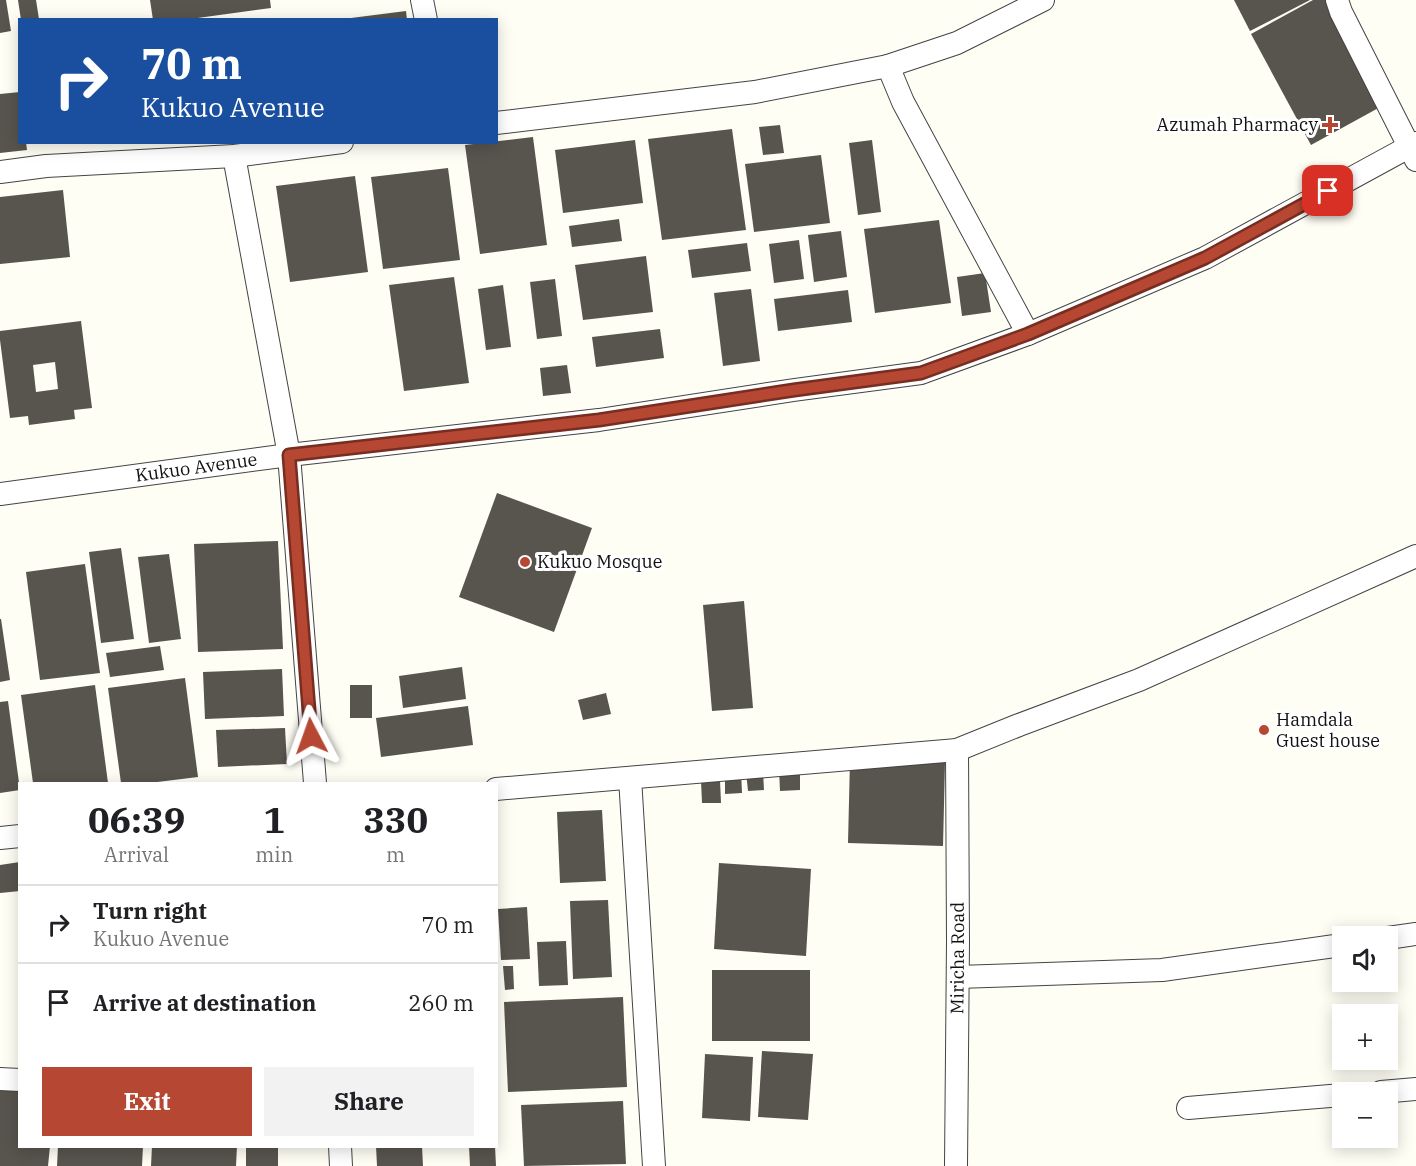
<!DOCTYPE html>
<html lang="en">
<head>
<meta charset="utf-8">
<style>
  :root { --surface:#fff; --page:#f2f2f2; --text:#202124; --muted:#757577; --line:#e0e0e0; --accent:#b64733 }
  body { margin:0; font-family:"IBM Plex Serif",serif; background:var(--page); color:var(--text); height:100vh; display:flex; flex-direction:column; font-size:22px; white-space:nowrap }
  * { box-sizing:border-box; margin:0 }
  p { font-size:20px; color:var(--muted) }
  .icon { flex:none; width:33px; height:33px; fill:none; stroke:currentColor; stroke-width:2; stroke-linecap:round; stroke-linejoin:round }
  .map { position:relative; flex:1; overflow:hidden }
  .details { position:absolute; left:18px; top:782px; width:480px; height:366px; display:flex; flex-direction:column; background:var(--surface); border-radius:0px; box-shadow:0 3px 15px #0003 }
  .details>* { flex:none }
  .hud { position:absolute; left:18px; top:18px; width:480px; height:126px; border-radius:0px; box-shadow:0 3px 15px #0003; background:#1a4fa0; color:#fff; overflow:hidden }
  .fabs { position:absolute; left:1332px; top:926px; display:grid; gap:12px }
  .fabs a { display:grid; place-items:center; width:66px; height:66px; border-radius:0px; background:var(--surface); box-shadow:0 3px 15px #0003; font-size:30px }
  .pin { position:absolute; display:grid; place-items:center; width:51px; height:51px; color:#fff; margin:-26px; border-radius:12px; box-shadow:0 3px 9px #0006 }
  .me { position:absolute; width:66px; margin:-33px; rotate:356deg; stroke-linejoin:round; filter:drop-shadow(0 0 4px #0008) }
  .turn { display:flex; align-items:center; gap:21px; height:126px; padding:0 24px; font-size:27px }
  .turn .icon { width:78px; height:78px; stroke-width:2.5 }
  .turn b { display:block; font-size:42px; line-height:51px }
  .eta { display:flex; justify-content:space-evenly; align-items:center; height:102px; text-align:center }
  .eta b { font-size:36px; font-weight:700; line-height:42px }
  .button { display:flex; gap:12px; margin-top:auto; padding:12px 24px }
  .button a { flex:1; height:69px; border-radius:0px; background:var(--accent); color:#fff; font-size:24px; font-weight:700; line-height:69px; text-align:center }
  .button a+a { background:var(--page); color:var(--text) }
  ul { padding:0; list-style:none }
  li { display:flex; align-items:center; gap:18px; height:78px; padding:0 24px; border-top:2px solid var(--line) }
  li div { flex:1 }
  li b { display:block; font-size:22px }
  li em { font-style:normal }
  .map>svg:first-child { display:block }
  .building { fill:#58544e; fill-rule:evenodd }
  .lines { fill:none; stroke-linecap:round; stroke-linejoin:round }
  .minor-casing { stroke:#444; stroke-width:24 }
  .minor { stroke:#fff; stroke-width:22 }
  .route-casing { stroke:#762e21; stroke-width:15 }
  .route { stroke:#b64733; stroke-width:10 }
  .poi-dot { fill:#b64733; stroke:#fff; stroke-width:2 }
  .labels { text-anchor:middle; stroke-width:6; stroke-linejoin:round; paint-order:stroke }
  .poi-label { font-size:18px; fill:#111; stroke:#fff; text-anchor:start }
  .street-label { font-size:18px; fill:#111; stroke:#fff }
</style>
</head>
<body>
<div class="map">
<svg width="1416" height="1166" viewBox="0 0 1416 1166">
  <rect width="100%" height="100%" fill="#fefef5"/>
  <g class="building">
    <path d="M0,0H6L11,31L0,33Z"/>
    <path d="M18,0H36L39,19L21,20Z"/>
    <path d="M150,0H270L271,8L183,20H153Z"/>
    <path d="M1234,0H1310L1250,31Z"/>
    <path d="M1313,0H1342L1393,100L1311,145L1251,34Z"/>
    <path d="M406,11L407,20H352L351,18Z"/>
    <path d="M20,92V142H26L27,150L0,153V94Z"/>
    <path d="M780,125L784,153L763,155L759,127Z"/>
    <path d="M732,129L746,230L662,240L648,139Z"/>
    <path d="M533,137L547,245L480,254L465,145Z"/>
    <path d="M635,140L643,203L563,213L555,150Z"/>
    <path d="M872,140L881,212L858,215L849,143Z"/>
    <path d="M821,155L830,223L754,232L745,164Z"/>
    <path d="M448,168L460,260L383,269L371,177Z"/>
    <path d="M355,176L368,272L290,282L276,186Z"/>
    <path d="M63,190L70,257L0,264V197Z"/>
    <path d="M619,219L622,241L572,247L569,226Z"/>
    <path d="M939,220L951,303L875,313L864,229Z"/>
    <path d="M841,231L847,277L814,282L808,235Z"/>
    <path d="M799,240L804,279L774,283L769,244Z"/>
    <path d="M747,243L751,271L692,278L688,250Z"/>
    <path d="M646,256L653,312L583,320L575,265Z"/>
    <path d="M985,273L991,312L962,316L957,277Z"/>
    <path d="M454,277L469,383L404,391L389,285Z"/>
    <path d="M555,279L562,336L537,339L530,282Z"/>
    <path d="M503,285L511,347L486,350L478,289Z"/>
    <path d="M751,289L760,361L723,366L714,293Z"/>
    <path d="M848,290L852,322L778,331L774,299Z"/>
    <path d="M81,321L92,408L74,410L75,419L29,425L28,416L10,418L0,340V331ZM55,362L58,389L36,392L33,365Z"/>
    <path d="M660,329L664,358L596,367L592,337Z"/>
    <path d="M567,365L571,393L543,396L540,368Z"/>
    <path d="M497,493L592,528L554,632L459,597Z"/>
    <path d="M278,541L283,649L198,652L194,544Z"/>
    <path d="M121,548L134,639L101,643L89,552Z"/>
    <path d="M169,554L181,639L149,643L138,557Z"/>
    <path d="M85,564L100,673L40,680L26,572Z"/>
    <path d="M744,601L753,708L712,711L703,605Z"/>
    <path d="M0,619H1L10,680L0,682Z"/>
    <path d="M160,646L164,670L110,677L106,653Z"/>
    <path d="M462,667L466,699L403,708L399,676Z"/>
    <path d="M282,669L284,716L205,719L203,672Z"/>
    <path d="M185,678L198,777L149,783H121L108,688Z"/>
    <path d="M95,685L108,783H33L21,695Z"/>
    <rect x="350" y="685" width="22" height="33"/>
    <path d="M606,693L611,714L583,720L578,700Z"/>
    <path d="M8,701L20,790L0,793V702Z"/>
    <path d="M468,706L473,745L381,757L376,718Z"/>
    <path d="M285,728L287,764L218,767L216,730Z"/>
    <path d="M850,760L945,763L943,846L848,843Z"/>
    <path d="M779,769H800V790L780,791Z"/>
    <path d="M741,771L742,793L725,794V772Z"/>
    <path d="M763,771L764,790L748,791L746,772Z"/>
    <path d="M720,780L721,803H702L701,781Z"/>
    <path d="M602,810L606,881L560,883L557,812Z"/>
    <path d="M20,862V891L0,893V865Z"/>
    <path d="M719,863L811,869L806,956L714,949Z"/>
    <path d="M608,900L612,977L573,979L570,901Z"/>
    <path d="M527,907L530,959L501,960L498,909Z"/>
    <path d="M566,941L568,985L539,986L537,942Z"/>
    <path d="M503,966H513L514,989L505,990Z"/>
    <rect x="712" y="970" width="98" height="71"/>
    <path d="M623,997L627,1087L508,1092L504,1002Z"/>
    <path d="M762,1051L813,1054L808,1120L758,1117Z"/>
    <path d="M705,1054L753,1057L750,1121L702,1118Z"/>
    <path d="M0,1088L20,1090V1146H50L48,1166H0Z"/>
    <path d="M623,1101L626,1164L524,1166L521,1105Z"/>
    <path d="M58,1146H143L142,1166H57Z"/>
    <path d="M152,1146H237L236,1166H151Z"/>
    <rect x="246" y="1146" width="32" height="20"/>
    <path d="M376,1146H422L423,1166H377Z"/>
    <path d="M469,1146H495L496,1166H470Z"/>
  </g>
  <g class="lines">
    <defs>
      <g id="minor">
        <path d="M422,0L426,20"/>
        <path d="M1337,0L1341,12L1416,160"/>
        <path d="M888,66L957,43L1043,0"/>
        <path d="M496,123L755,92L888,66L903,102L1028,334"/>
        <path d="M234,156L289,455L315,783"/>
        <path d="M0,172L46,166L234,156L342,142"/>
        <path id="s1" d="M0,494L289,455L599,420L794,390L921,373L1028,334L1205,258L1416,143"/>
        <path d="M630,778L654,1166"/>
        <path d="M496,789L957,750L1019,725L1139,680L1416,556"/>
        <path d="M0,838L20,836"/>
        <path d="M1388,938L1416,934"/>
        <path d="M958,977L1162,970L1342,945"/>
        <path d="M0,1079L20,1080"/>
        <path d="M1381,1092L1416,1089"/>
        <path d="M1188,1108L1342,1095"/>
        <path d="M340,1146L341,1166"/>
        <path id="s2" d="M956,1166L958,941L957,750"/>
      </g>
    </defs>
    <use href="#minor" class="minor-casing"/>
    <use href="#minor" class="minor"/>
  </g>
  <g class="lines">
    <defs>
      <path id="route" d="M311,736L289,455L599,420L794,390L921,373L1028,334L1205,258L1328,191"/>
    </defs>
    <use href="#route" class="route-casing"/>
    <use href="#route" class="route"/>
  </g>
  <g class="poi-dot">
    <path d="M1327 116h6v6h6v6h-6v6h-6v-6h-6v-6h6z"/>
    <circle cx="525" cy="562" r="6"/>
    <circle cx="1264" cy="730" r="6"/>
  </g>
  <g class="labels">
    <g class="poi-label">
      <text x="1318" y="131" text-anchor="end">Azumah Pharmacy</text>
      <text x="537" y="568">Kukuo Mosque</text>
      <text x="1276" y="726">Hamdala<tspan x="1276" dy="21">Guest house</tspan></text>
    </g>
    <g class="street-label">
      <text dy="6" stroke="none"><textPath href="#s1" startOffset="198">Kukuo Avenue</textPath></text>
      <text dy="6" stroke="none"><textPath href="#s2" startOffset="208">Miricha Road</textPath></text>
    </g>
  </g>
</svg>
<div class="fabs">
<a><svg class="icon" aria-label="sound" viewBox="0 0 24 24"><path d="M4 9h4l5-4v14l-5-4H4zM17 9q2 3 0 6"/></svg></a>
<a>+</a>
<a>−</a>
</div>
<div class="pin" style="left:1328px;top:191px;background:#d93025"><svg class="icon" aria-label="arrive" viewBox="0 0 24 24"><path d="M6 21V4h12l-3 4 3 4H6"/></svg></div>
<svg class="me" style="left:311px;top:736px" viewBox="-20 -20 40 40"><path d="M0-17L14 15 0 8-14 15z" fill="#b64733" stroke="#fff" stroke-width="4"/></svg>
<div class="hud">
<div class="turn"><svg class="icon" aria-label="right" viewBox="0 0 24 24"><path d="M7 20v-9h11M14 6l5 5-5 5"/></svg><div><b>70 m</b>Kukuo Avenue</div></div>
</div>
<section class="details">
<div class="eta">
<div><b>06:39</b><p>Arrival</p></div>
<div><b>1</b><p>min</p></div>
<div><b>330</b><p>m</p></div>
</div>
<ul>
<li><svg class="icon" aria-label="right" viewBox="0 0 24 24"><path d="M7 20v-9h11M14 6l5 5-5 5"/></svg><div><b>Turn right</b><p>Kukuo Avenue</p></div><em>70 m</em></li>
<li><svg class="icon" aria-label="arrive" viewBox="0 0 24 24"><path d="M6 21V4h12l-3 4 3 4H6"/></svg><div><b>Arrive at destination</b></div><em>260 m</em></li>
</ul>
<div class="button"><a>Exit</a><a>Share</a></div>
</section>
</div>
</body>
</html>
